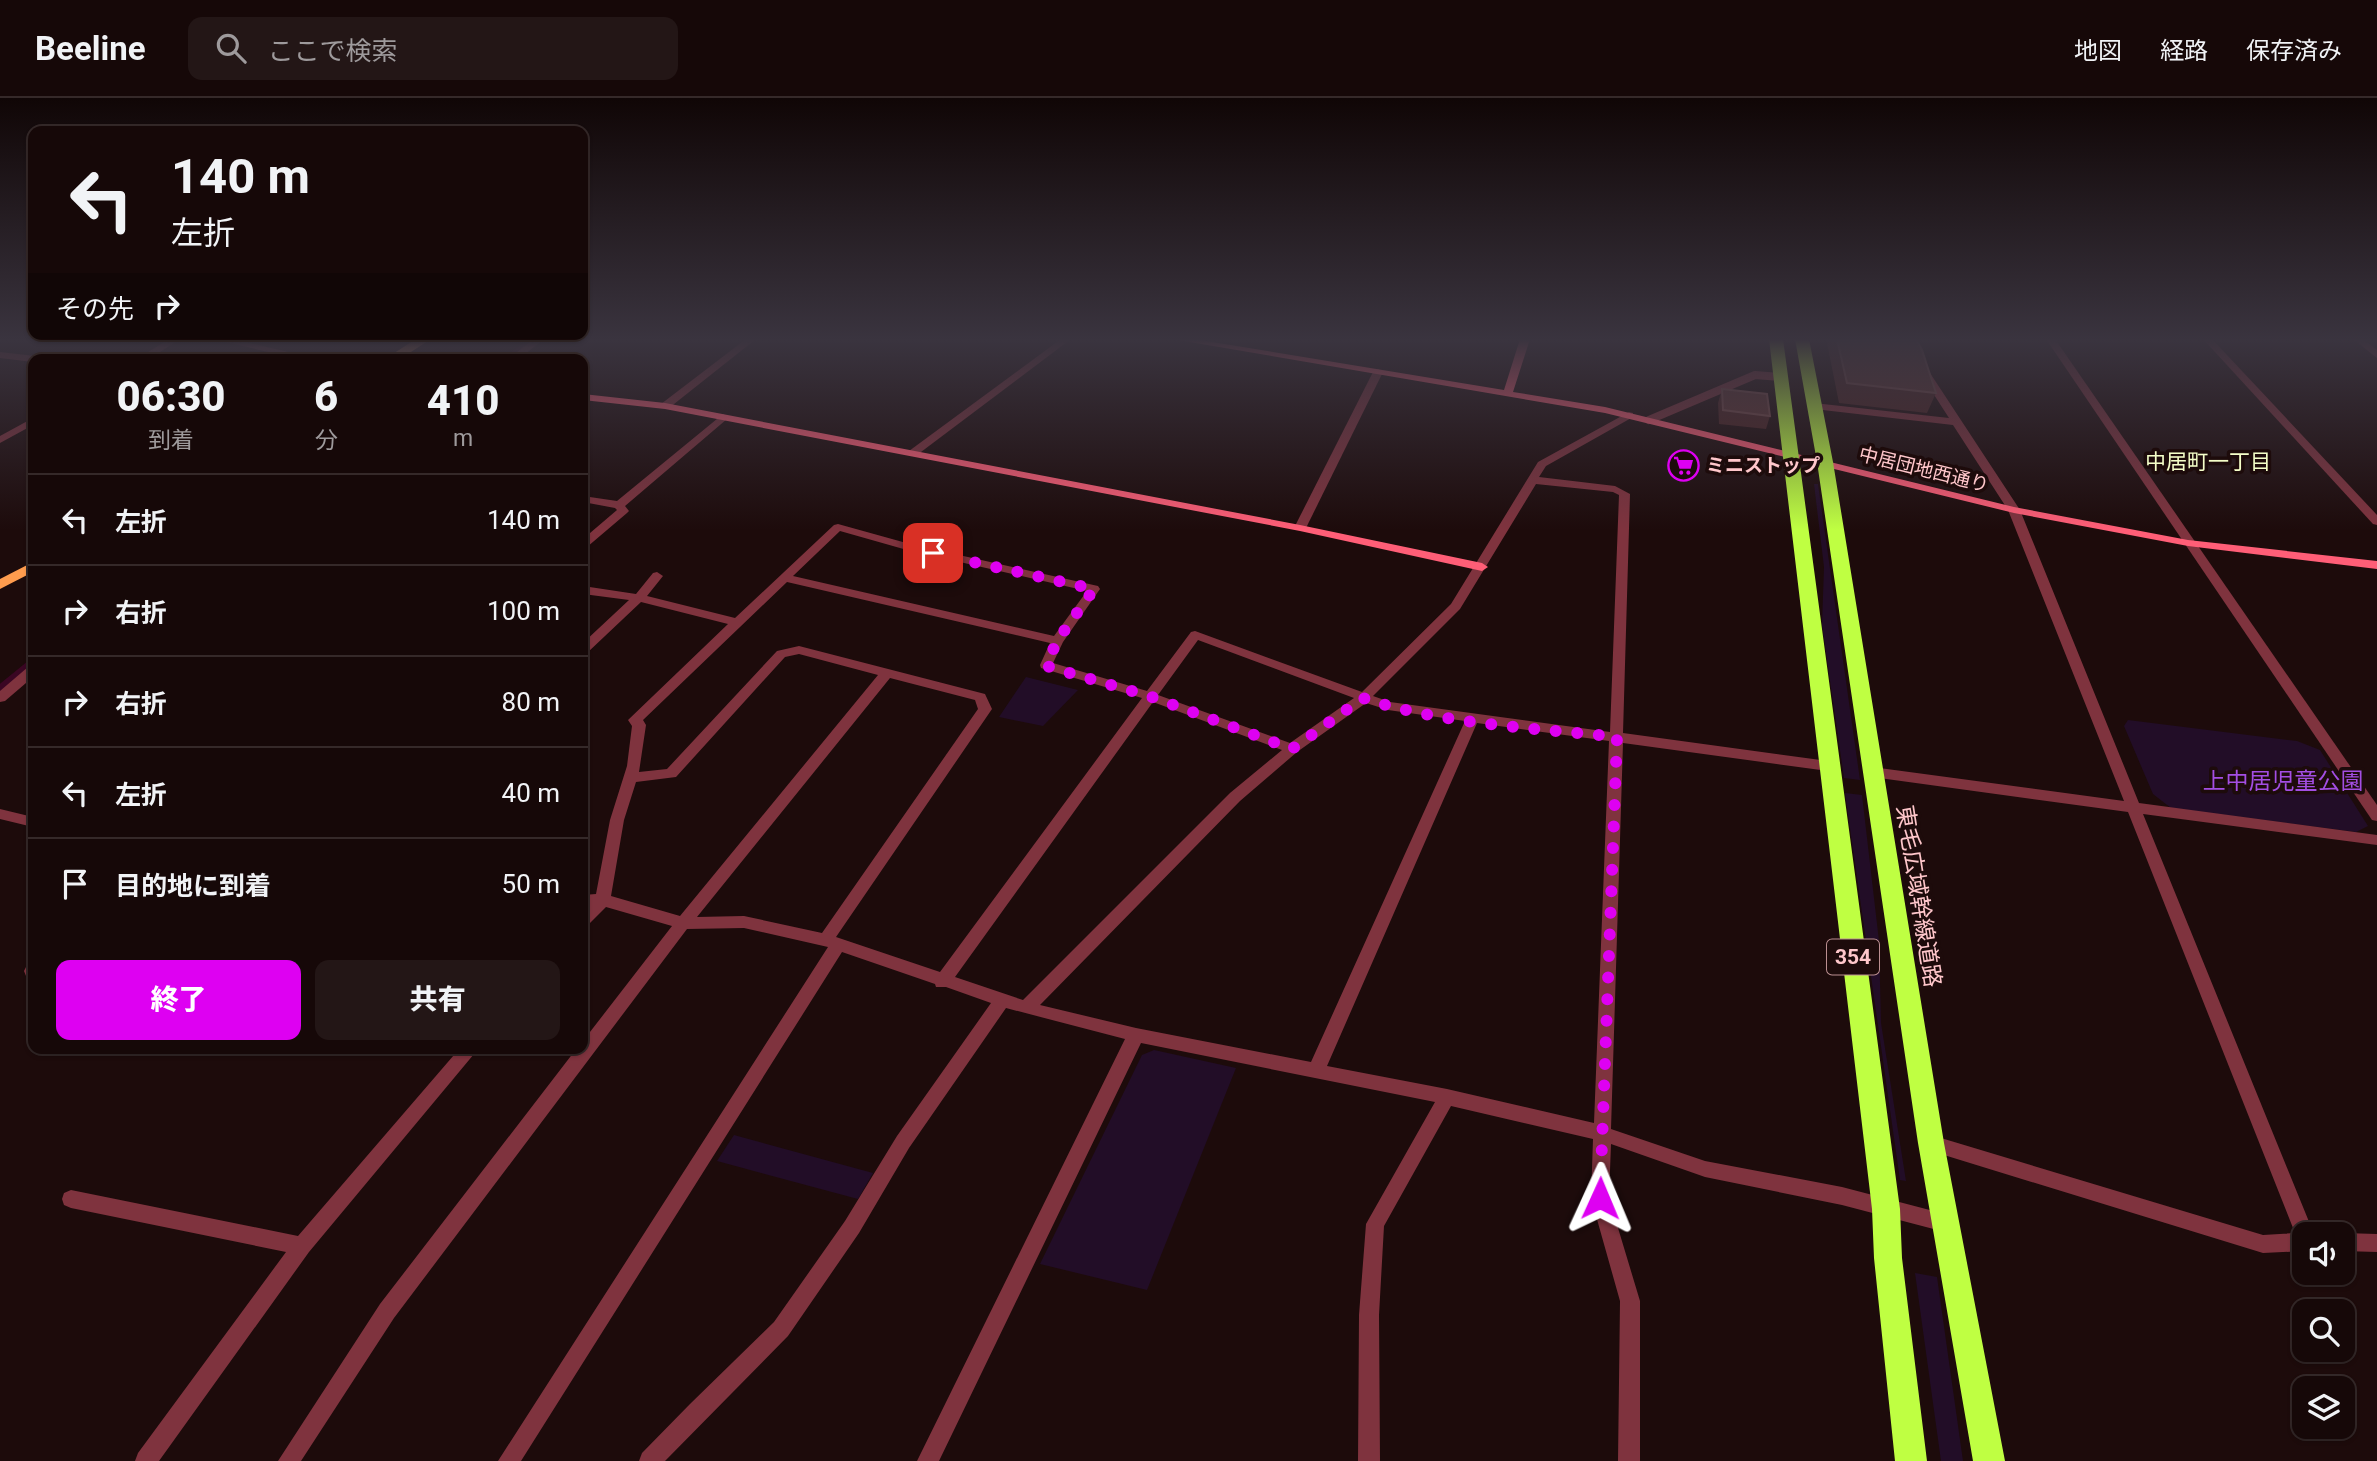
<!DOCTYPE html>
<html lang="ja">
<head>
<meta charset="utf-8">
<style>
  :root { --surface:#160808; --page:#231616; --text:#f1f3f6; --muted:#9e9a9c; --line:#352929; --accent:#de00f2 }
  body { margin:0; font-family:Roboto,"Noto Sans JP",sans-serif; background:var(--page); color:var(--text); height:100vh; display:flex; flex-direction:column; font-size:26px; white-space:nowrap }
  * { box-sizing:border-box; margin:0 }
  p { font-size:23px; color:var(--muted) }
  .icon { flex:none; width:38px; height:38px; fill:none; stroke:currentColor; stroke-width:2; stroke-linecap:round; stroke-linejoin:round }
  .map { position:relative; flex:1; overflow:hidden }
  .details { position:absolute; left:28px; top:256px; width:560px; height:700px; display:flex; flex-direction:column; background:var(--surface); border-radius:14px; box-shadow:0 2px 5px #0004,0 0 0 2px var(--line) }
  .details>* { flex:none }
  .hud { position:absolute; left:28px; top:28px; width:560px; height:214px; border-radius:14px; box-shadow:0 2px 5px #0004,0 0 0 2px var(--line); background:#160808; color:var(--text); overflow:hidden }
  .fabs { position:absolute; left:2292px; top:1124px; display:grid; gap:14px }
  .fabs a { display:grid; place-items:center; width:63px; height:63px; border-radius:14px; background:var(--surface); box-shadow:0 2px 5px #0004,0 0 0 2px var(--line); font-size:35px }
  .pin { position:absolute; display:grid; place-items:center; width:60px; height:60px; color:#fff; margin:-30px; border-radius:14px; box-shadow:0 4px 10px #0006 }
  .me { position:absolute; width:77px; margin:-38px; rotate:1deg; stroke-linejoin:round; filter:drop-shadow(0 0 5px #0008) }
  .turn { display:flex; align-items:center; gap:24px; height:147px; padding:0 28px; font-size:32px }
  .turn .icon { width:91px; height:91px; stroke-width:2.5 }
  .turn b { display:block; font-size:49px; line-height:60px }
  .then { display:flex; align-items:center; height:66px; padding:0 28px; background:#0003; gap:14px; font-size:26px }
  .eta { display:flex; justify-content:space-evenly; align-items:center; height:119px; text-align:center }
  .eta b { font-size:42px; font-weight:800; line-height:49px }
  .cta { display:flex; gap:14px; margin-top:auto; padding:14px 28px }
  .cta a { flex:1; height:80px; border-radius:14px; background:var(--accent); color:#fff; font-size:28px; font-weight:800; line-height:80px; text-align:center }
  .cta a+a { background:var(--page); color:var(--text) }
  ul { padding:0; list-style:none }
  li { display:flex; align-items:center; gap:21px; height:91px; padding:0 28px; border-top:2px solid var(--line) }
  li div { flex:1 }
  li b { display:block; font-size:26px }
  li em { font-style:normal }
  header { display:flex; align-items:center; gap:42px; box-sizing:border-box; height:98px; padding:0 35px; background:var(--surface); border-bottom:2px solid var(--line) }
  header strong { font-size:33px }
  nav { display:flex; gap:38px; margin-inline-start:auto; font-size:24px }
  .search { width:490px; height:63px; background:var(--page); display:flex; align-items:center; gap:18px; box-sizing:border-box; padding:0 24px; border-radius:14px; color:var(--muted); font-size:26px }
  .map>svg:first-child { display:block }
  .green { fill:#220d27 }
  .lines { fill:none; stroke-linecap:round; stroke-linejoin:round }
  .stream-far1 { stroke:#3a0623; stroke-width:6 }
  .stream { stroke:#3a0623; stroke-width:8 }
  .lane { stroke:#7f333e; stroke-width:8 }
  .street { fill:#7f333e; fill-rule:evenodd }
  .secondary { fill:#ff5e77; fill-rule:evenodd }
  .primary { fill:#ff9c4e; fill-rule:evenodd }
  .highway { fill:#bfff42; fill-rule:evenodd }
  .wall { fill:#4c2323 }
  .building { fill:#603535; stroke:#794c4c; stroke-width:2 }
  .route { stroke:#de00f2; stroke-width:12; stroke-dasharray:0 21.6 }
  .labels { text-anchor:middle; stroke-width:7; stroke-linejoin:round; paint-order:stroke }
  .far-poi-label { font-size:19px; font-weight:bold; fill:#ffc7cb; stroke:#1d0b0b; text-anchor:start }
  .far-street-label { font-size:19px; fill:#ffc7cb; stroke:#1d0b0b }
  .far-neighbourhood-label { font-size:21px; fill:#f5ffc9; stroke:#1d0b0b }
  .shield { fill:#1d0b0b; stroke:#bb8f91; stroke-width:2 }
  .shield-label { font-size:21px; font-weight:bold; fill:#ffc7cb }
  .park-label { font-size:23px; fill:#a34ee3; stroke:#1d0b0b }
  .street-label { font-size:23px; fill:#ffc7cb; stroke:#1d0b0b }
</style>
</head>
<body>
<header>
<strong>Beeline</strong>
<div class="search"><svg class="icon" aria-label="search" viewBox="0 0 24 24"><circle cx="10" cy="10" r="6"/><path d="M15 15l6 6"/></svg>ここで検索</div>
<nav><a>地図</a><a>経路</a><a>保存済み</a></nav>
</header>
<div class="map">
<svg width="2377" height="1363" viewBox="0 0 2377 1363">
  <rect width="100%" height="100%" fill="#1d0b0b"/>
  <g class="green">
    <path d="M1814,386H1818L1860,682L1844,680L1822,527L1824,469Z"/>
    <path d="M1026,579L1078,592L1043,628L999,619Z"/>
    <path d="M2128,622L2297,643L2320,652L2368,728L2356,734L2171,710L2153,696L2124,628Z"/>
    <path d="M1845,695L1862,697L1879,843L1881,925L1906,1083L1900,1082Z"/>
    <path d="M1154,952L1236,970L1147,1192L1040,1166L1142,957Z"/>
    <path d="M734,1037L873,1075L858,1101L717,1063Z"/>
    <path d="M1915,1175L1937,1179L1963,1363H1941Z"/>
  </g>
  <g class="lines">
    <path class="stream-far1" d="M507,261L534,241"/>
    <path class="stream" d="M0,591L33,564"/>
    <path class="lane" d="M1649,322L1755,277L1781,279"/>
    <g class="street">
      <path d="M169,241H180L149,261H137Z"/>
      <path d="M213,241H232L318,261H298Z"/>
      <path d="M534,241H544L519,261H508Z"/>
      <path d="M746,241H756L669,310H661V306Z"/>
      <path d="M1061,241H1071L917,357H909V353Z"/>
      <path d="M2046,241H2055L2377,707V723L2372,722Z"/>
      <path d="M2203,241H2212L2377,417V427L2373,426Z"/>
      <path d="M2353,241H2363L2377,252V260Z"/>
      <path d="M0,254L35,258L40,261H33V264L0,260Z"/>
      <path d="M1378,271L1383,274L1306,430L1304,432H1296L1294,430L1373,274Z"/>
      <path d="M1925,272L1930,275L2020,412L2139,705L2377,737V747L2143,716L2314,1136H2305V1153L2263,1155L1931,1053L1925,1051L1922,1045L1925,1039L1931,1037L2263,1137L2295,1135L2128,714L1872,679L1865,674L1872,669L2124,703L2008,412L1953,327L1814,311L1809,308L1814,305L1949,320L1920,275Z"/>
      <path d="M1629,314L1633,315V319L1546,368L1539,379L1615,388L1630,396L1623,635L1828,663L1835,668L1828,673L1623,645L1611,1031L1705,1063L1842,1089L1945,1116L1952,1119L1954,1125L1952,1131L1945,1134L1842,1107L1705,1079L1611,1046L1609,1100L1640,1203V1363H1618L1620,1203L1591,1100L1593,1041L1451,1008L1384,1128L1379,1217L1380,1363H1358L1359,1217L1366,1126L1435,1004L1141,945L939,1363H917L1125,941L1006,910L909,1050L859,1135L788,1238L665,1363H639L642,1355L690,1306L774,1224L845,1123L897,1038L991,905L946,889H936L935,886L842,854L521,1363H498L828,849L744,830L687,831L394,1220L301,1363H278L380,1206L577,950H583V943L672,828L606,809L588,827L583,829V813L587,809H583V797L596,796L610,722L627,668L632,628L628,622L728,526L641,504L587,555L583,556V545L629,502L583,496V488L636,496L653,475L657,474L663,478L647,498L735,520L834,427L838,426L910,446L1098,488L1100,491L1063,544L1053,565L1147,593L1191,534L1195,533L1362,594L1451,506L1538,364ZM1536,386L1613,394L1619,397L1610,634L1390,604L1373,598L1460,511ZM840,433L907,452L1087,493L1054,538L793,478ZM787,484L1050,545L1040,567L1041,570L1142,600L940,874L836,839L992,611L985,596L799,548L777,553L667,671L639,674L646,627L643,622ZM1198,542L1354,600L1290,645L1158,597ZM799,556L878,577L680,818L611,798L624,722L636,684L676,679L785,559ZM890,580L975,602L978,611L822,835L744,818L697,819ZM1153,604L1282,652L1230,695L1023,902L955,879ZM1366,605L1388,612L1465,623L1311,964L1136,930L1040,907L1240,703L1297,654ZM1477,625L1609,643L1594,1025L1447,991L1327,968Z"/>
      <path d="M723,316L728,319L727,321L625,408L629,413L627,415L587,449L583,450V441L617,412L615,410L583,404V398L617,403Z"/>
      <path d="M33,320V327L0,345V338Z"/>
      <path d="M33,568V579L5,603L0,604V593L28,569Z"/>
      <path d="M0,711L33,719V729L0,721Z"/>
      <path d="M33,865V879L26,878L24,873L27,867Z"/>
      <path d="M460,950H479L309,1154L159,1363H135L138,1355L286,1154L71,1110L64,1107L62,1101L64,1095L71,1092L298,1138Z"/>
      <path d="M2343,1135L2377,1136V1154L2343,1153V1136H2341Z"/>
    </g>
    <g class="secondary">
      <path d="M1172,241H1194L1504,292L1520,241H1530L1513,294L1605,309L2014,409L2188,442L2377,463V471L2188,448L2014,415L1605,315Z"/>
      <path d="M583,296L665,305L1300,427L1482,465L1488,469L1482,473L1300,433L665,311L583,302Z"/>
    </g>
    <g class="primary">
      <path d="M416,241H431L400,261H385Z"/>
      <path d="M33,464V474L0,491V481Z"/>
    </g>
    <g class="highway">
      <path d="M1769,241H1783L1900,1111L1902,1160L1927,1363H1895L1874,1160L1872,1111Z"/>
      <path d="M1795,241H1809L1833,364L1944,1045L2005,1363H1973L1918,1045L1817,364Z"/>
    </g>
  </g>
  <g class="wall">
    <path d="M1828,241H1916L1936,295L1927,315L1839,305L1827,245Z"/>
    <path d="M1722,291L1770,318L1766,331L1719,326L1718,305Z"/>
  </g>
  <g class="building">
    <path d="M1837,241H1916L1922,252L1936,295L1847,285Z"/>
    <path d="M1722,291L1767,296L1770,318L1723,312Z"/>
  </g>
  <linearGradient id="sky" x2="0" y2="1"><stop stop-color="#100606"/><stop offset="0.56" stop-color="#3a343f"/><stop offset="1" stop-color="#3a343f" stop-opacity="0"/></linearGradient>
  <rect width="2377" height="432" fill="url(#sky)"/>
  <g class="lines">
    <path class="route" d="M933,455L1094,491L1057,543L1046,568L1149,598L1292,651L1363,600C1439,626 1536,630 1617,639L1600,1100"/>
  </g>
  <defs>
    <symbol id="supermarket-ring" viewBox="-11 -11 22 22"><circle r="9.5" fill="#1d0b0b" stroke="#de00f2" stroke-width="1.5"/><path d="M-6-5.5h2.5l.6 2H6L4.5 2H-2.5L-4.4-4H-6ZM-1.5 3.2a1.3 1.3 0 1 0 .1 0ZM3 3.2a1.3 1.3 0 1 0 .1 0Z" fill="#de00f2"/></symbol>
  </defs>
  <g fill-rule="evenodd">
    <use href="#supermarket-ring" x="1666" y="350" width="35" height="35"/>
  </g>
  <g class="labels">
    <g class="far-poi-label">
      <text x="1706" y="374">ミニストップ</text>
    </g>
    <g class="far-street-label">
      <text transform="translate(1924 371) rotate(14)" y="7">中居団地西通り</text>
    </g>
    <g class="far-neighbourhood-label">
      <text x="2208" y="371">中居町一丁目</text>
    </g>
    <rect class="shield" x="1827" y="841.5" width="52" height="35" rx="5"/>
    <g class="shield-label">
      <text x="1853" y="866">354</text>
    </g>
    <g class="park-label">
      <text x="2283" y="691">上中居児童公園</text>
    </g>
    <g class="street-label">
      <text transform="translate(1919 798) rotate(81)" y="8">東毛広域幹線道路</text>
    </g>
  </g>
</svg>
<div class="fabs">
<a><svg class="icon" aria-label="sound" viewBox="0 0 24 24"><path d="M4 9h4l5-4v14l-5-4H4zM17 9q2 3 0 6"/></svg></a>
<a><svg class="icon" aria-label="search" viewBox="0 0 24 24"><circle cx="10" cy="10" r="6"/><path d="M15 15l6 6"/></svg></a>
<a><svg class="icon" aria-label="layers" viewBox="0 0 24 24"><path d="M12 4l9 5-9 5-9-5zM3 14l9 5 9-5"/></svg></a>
</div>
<div class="pin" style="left:933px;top:455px;background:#d93025"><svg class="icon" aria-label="arrive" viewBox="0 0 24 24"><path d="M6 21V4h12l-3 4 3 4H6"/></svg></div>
<svg class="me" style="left:1600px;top:1100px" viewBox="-20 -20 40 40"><path d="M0-17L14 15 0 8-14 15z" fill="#de00f2" stroke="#fff" stroke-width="4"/></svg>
<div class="hud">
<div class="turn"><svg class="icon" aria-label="left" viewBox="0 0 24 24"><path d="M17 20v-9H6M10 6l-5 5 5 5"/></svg><div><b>140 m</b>左折</div></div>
<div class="then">その先<svg class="icon" aria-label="right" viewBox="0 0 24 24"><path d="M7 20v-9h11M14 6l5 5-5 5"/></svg></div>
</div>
<section class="details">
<div class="eta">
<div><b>06:30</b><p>到着</p></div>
<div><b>6</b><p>分</p></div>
<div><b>410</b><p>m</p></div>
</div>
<ul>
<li><svg class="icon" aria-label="left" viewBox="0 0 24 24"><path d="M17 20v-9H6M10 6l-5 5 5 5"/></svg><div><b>左折</b></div><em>140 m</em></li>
<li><svg class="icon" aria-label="right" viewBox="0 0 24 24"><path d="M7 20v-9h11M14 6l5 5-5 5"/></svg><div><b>右折</b></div><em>100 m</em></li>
<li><svg class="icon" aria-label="right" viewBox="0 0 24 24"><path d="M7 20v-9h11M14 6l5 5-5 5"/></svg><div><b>右折</b></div><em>80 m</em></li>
<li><svg class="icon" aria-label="left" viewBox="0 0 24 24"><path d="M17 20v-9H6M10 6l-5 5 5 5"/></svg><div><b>左折</b></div><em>40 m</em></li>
<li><svg class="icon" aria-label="arrive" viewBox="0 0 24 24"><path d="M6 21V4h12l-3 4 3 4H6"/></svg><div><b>目的地に到着</b></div><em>50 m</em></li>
</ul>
<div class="cta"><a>終了</a><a>共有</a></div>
</section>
</div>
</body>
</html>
